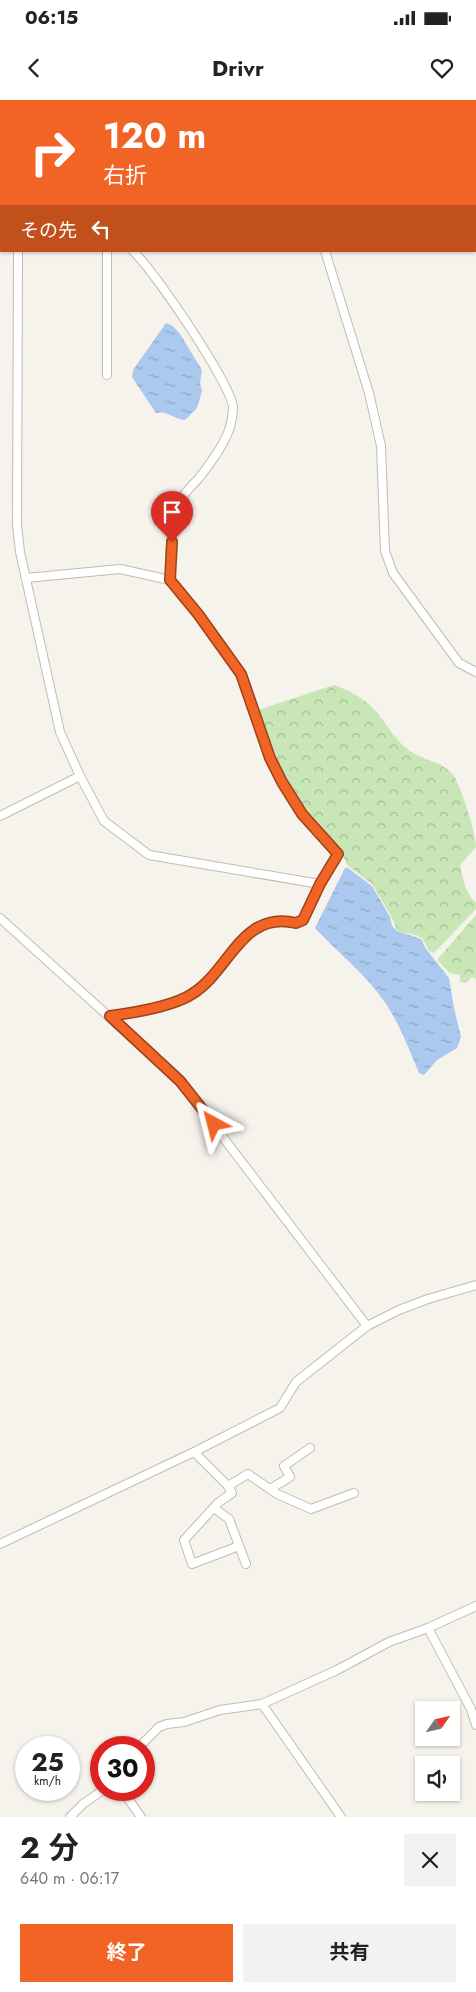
<!DOCTYPE html>
<html lang="ja">
<head>
<meta charset="utf-8">
<style>
  :root { --surface:#fff; --page:#f2f2f2; --text:#222; --muted:#767676; --accent:#f26425 }
  body { margin:0; font-family:Jost,"Noto Sans JP",sans-serif; background:var(--page); color:var(--text); height:100vh; display:flex; flex-direction:column; font-size:19px; white-space:nowrap }
  * { box-sizing:border-box; margin:0 }
  p { font-size:16px; color:var(--muted) }
  .icon { flex:none; width:28px; height:28px; fill:none; stroke:currentColor; stroke-width:2; stroke-linecap:round; stroke-linejoin:round }
  .map { position:relative; height:1717px; overflow:hidden }
  .details { display:flex; flex-direction:column; background:var(--surface); flex:1 }
  .details>* { flex:none }
  .hud { position:absolute; left:0px; top:0px; width:476px; height:152px; box-shadow:0 1px 4px #0004; background:#f26425; color:#fff; overflow:hidden }
  .needle { width:32px; rotate:56deg }
  .fabs { position:absolute; left:415px; top:1601px; display:grid; gap:10px }
  .fabs a { display:grid; place-items:center; width:45px; height:45px; border-radius:0px; background:var(--surface); box-shadow:0 1px 4px #0004; font-size:25px }
  .speed { position:absolute; left:15px; top:1636px; display:flex; gap:10px; font-size:25px; font-weight:700; text-align:center }
  .speed>* { display:grid; place-content:center; width:65px; height:65px; border-radius:50%; background:var(--surface); box-shadow:0 1px 4px #0004; line-height:1 }
  .speed small { font-size:12px; font-weight:400 }
  .speed .limit { border:8px solid #d22; background:#fff; color:#111 }
  .pin { position:absolute; display:grid; place-items:center; width:42px; height:42px; color:#fff; margin:-51px -21px; border-radius:50% 50% 50% 0; rotate:-45deg; box-shadow:0 0 5px #0007 }
  .pin .icon { rotate:45deg }
  .me { position:absolute; width:55px; margin:-28px; rotate:322deg; stroke-linejoin:round; filter:drop-shadow(0 0 4px #0008) }
  .turn { display:flex; align-items:center; gap:18px; height:105px; padding:0 20px; font-size:22px }
  .turn .icon { width:65px; height:65px; stroke-width:2.5 }
  .turn b { display:block; font-size:35px; line-height:42px }
  .then { display:flex; align-items:center; height:48px; padding:0 20px; background:#0003; gap:10px; font-size:19px }
  .round { display:grid; place-items:center; flex:none; width:52px; height:52px; border-radius:0px; background:var(--page) }
  .headline { display:flex; align-items:center; justify-content:space-between; height:85px; padding:0 20px }
  h1 { font-size:30px; font-weight:700; line-height:38px }
  .cta { display:flex; gap:10px; margin-top:auto; padding:10px 20px }
  .cta a { flex:1; height:58px; border-radius:0px; background:var(--accent); color:#fff; font-size:20px; font-weight:700; line-height:58px; text-align:center }
  .cta a+a { background:var(--page); color:var(--text) }
  .status { display:flex; justify-content:space-between; align-items:center; height:35px; padding:0 25px; background:var(--surface); direction:ltr }
  .status svg { height:14px; fill:currentColor }
  header { display:flex; justify-content:space-between; align-items:center; height:65px; padding:0 20px; background:var(--surface); font-size:22px; font-weight:700 }
  .map>svg:first-child { display:block }
  .forest { fill:url(#forest-crowns) }
  .water { fill:url(#water-ripples) }
  .lines { fill:none; stroke-linecap:round; stroke-linejoin:round }
  .street-casing { stroke:#c0bdae; stroke-width:10 }
  .street { stroke:#fff; stroke-width:8 }
  .route-casing { stroke:#9d4118; stroke-width:12 }
  .route { stroke:#f26425; stroke-width:9 }
</style>
</head>
<body>
<div class="status"><b>06:15</b><svg viewBox="0 0 49 12"><path d="M0 12V9h3v3zM5 12V6h3v6zM10 12V3h3v9zM15 12V0h3v12zM26 1h20v11H26zM47 4h2v5h-2z"/></svg></div>
<header><svg class="icon" aria-label="back" viewBox="0 0 24 24"><path d="M15 5l-7 7 7 7"/></svg>Drivr<svg class="icon" aria-label="heart" viewBox="0 0 24 24"><path d="M12 20l-8-8c-3-5 5-10 8-4 3-6 11-1 8 4z"/></svg></header>
<div class="map">
<svg width="476" height="1717" viewBox="0 0 476 1717">
  <defs>
    <pattern id="forest-crowns" width="20" height="18" patternUnits="userSpaceOnUse" patternTransform="scale(1.25)"><rect width="20" height="18" fill="#c9e7b6"/><path d="M2 6a3 3 0 1 1 6 0M12 15a3 3 0 1 1 6 0" fill="none" stroke="#a5bd95"/></pattern>
    <pattern id="water-ripples" width="26" height="14" patternUnits="userSpaceOnUse" patternTransform="scale(1.25)"><rect width="26" height="14" fill="#abc8ee"/><path d="M2 4q2-2 4 0t4 0M15 11q2-2 4 0t4 0" fill="none" stroke="#8da4c2"/></pattern>
  </defs>
  <rect width="100%" height="100%" fill="#f5f3eb"/>
  <g class="forest">
    <path d="M334,585C348,590 362,597 373,608C387,623 393,639 410,651C424,661 446,662 455,678C462,690 476,734 476,747L460,765C463,779 465,793 476,803V809L434,853L429,851L422,838L415,835L400,832L397,830L391,816L372,784L347,765L342,753L318,725L304,713L285,679L258,610Z"/>
    <path d="M476,815V879L472,877L466,883L460,882V875L450,873L437,860Z"/>
  </g>
  <g class="water">
    <path d="M166,223L173,226L180,234L202,270L200,283L202,291L197,308L185,320C174,319 167,310 156,313L132,277L133,270Z"/>
    <path d="M345,768H348L372,786L390,817L392,826L397,831L421,839L426,849L449,878L454,908L461,937L457,948L437,960L424,975L419,973C409,949 400,925 386,904C367,875 338,853 315,828Z"/>
  </g>
  <g class="lines">
    <defs>
      <g id="street">
        <path d="M85,0V1"/>
        <path d="M282,0V1"/>
        <path d="M55,1L56,0"/>
        <path d="M475,10H476"/>
        <path d="M0,56H1"/>
        <path d="M0,98L1,96"/>
        <path d="M18,151L17,425L20,452L60,632L80,676L104,721L149,755L320,784"/>
        <path d="M133,151C153,169 231,284 233,307C233,314 231,324 229,330C223,347 210,364 199,378C193,385 183,393 180,402C170,426 170,455 170,480"/>
        <path d="M325,151L369,293L381,346L385,451L393,473L459,563L476,572"/>
        <path d="M107,275V151"/>
        <path d="M26,478L120,469L170,480L198,513L241,574L269,658L282,682L302,715L324,737L338,754L320,784L303,820L296,823C241,810 229,871 192,894C174,906 132,913 110,916"/>
        <path d="M0,716L80,676"/>
        <path d="M0,818L180,981L367,1226"/>
        <path d="M194,1352L228,1386L248,1374L277,1394L311,1409L354,1393"/>
        <path d="M228,1386L232,1393L218,1403L184,1440L192,1464L239,1446"/>
        <path d="M270,1389L290,1377L284,1366L310,1348"/>
        <path d="M214,1408L229,1419L246,1464"/>
        <path d="M0,1444L194,1352L280,1308L296,1282L367,1226L399,1210L428,1199L476,1185"/>
        <path d="M428,1528L471,1609L476,1625"/>
        <path d="M262,1604L341,1717"/>
        <path d="M138,1648L159,1627L167,1624L184,1622L220,1610L262,1604L337,1570L389,1542L428,1528L476,1506"/>
        <path d="M122,1690L141,1717"/>
        <path d="M70,1717L83,1704L103,1690"/>
      </g>
    </defs>
    <use href="#street" class="street-casing"/>
    <use href="#street" class="street"/>
  </g>
  <g class="lines">
    <defs>
      <path id="route" d="M172,442L170,480L198,514L241,574L270,658L282,682L302,714L338,754L320,784L303,820L296,823C241,810 230,871 192,894C174,906 132,913 110,916L180,981L214,1024"/>
    </defs>
    <use href="#route" class="route-casing"/>
    <use href="#route" class="route"/>
  </g>
</svg>
<div class="fabs">
<a><svg class="needle" viewBox="-14 -14 28 28"><path d="M0-13l5 13h-10z" fill="#e53935"/><path d="M0 13l5-13h-10z" fill="#767676"/></svg></a>
<a><svg class="icon" aria-label="sound" viewBox="0 0 24 24"><path d="M4 9h4l5-4v14l-5-4H4zM17 9q2 3 0 6"/></svg></a>
</div>
<div class="speed"><div>25<small>km/h</small></div><div class="limit">30</div></div>
<div class="pin" style="left:172px;top:442px;background:#d93025"><svg class="icon" aria-label="arrive" viewBox="0 0 24 24"><path d="M6 21V4h12l-3 4 3 4H6"/></svg></div>
<svg class="me" style="left:214px;top:1024px" viewBox="-20 -20 40 40"><path d="M0-17L14 15 0 8-14 15z" fill="#f26425" stroke="#fff" stroke-width="4"/></svg>
<div class="hud">
<div class="turn"><svg class="icon" aria-label="right" viewBox="0 0 24 24"><path d="M7 20v-9h11M14 6l5 5-5 5"/></svg><div><b>120 m</b>右折</div></div>
<div class="then">その先<svg class="icon" aria-label="left" viewBox="0 0 24 24"><path d="M17 20v-9H6M10 6l-5 5 5 5"/></svg></div>
</div>
</div>
<section class="details">
<div class="headline"><div><h1>2 分</h1><p>640 m · 06:17</p></div><a class="round"><svg class="icon" aria-label="close" viewBox="0 0 24 24"><path d="M6 6l12 12M18 6L6 18"/></svg></a></div>
<div class="cta"><a>終了</a><a>共有</a></div>
</section>
</body>
</html>
